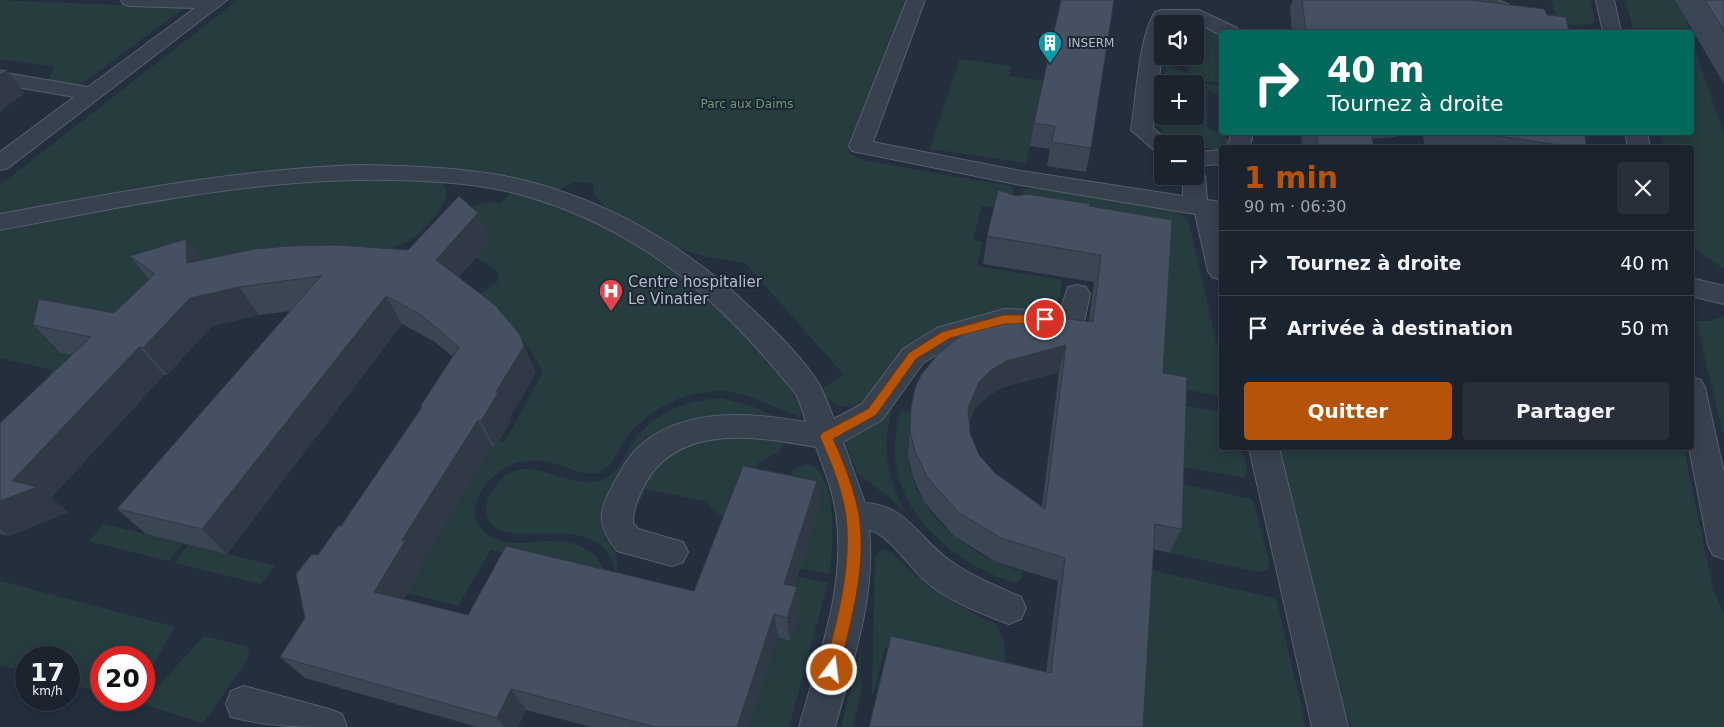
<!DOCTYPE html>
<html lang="fr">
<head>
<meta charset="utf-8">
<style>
  :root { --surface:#1b232e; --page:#282f3a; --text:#f1f3f6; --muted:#a0a4aa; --line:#39404a; --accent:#b45309 }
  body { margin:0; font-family:"DejaVu Sans",sans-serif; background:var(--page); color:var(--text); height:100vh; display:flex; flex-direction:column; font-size:19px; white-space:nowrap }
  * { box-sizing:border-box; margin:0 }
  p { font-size:16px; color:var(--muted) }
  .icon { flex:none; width:28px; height:28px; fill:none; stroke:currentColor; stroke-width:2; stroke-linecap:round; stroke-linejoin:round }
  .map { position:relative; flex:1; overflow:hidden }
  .details { position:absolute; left:1219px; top:145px; width:475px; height:305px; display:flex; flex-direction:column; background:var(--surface); border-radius:5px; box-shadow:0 2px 12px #0003,0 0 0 1px var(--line) }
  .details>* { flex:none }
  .banner { position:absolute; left:1219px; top:30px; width:475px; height:105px; border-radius:5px; box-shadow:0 2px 12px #0003,0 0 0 1px var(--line); background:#00695c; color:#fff; overflow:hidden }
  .buttons { position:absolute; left:1154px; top:15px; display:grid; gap:10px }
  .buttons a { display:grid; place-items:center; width:50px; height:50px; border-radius:5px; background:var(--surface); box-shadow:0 2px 12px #0003,0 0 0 1px var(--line); font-size:25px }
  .speed { position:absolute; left:15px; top:646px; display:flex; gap:10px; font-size:25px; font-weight:700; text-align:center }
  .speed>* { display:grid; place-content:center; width:65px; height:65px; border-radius:50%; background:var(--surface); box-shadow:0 2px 12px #0003,0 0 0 1px var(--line); line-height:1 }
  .speed small { font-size:12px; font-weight:400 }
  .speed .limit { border:8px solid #d22; background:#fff; color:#111 }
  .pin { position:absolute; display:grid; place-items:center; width:42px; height:42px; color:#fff; margin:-21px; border:2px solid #fff; border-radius:50%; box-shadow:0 1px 5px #0007 }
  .me { position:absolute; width:55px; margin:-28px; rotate:15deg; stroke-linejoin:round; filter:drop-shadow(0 0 4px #0008) }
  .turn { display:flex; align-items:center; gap:18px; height:105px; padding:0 25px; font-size:22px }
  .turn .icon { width:65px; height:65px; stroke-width:2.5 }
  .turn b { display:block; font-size:35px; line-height:42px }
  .round { display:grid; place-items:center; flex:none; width:52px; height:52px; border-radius:5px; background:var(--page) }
  .head { display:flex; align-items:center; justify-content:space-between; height:85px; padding:0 25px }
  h1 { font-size:30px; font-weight:700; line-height:38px; color:var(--accent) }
  .action { display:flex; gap:10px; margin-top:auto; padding:10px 25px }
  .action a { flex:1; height:58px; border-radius:5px; background:var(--accent); color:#fff; font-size:20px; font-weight:700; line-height:58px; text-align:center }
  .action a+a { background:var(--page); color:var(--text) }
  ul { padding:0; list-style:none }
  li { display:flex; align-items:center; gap:15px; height:65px; padding:0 25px; border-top:1px solid var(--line) }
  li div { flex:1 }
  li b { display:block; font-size:19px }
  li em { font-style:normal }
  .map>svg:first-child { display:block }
  .green { fill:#263c3f }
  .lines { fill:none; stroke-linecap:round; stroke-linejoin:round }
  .minor-casing { stroke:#565f6c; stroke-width:2 }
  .minor { fill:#38414e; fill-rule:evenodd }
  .wall { fill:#3b4654; fill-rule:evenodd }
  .shaded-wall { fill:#303945 }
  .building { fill:#455162; stroke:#303945; fill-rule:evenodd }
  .route { fill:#b45309; stroke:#753606 }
  .labels { text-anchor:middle; stroke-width:4; stroke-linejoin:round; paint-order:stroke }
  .far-poi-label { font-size:12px; fill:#b4bcc9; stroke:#1d2633; text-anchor:start }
  .far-park-label { font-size:12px; fill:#6b9a76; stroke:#1d2633 }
  .poi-label { font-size:15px; fill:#b4bcc9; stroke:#1d2633; text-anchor:start }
</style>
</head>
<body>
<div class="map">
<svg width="1724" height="727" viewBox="0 0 1724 727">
  <rect width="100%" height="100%" fill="#242f3e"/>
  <g class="green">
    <path d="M0,0L184,8L80,85L48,80L54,67L0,59Z"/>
    <path d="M238,0H913L849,141V153L866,161L1011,186L1014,191L1010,210L982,206L973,240L982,242L977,266L1062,280L1060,297L1050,307L1041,311L992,314L862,404C843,411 832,404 819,390L844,375L745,263L704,256L662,243L611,213L595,195L593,184L575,182L558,190L497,175L459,170L411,166L366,167L0,216V185Z"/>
    <path d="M1551,0H1591L1595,22C1577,31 1553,20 1537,13L1556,15Z"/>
    <path d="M1625,0H1675L1684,14L1690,32H1634Z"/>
    <path d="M1195,24L1218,27L1229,32H1221V83L1165,76L1166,64L1188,74L1189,56H1195Z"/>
    <path d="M1691,37L1724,135V269L1691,246V148L1664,147L1660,133L1691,132Z"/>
    <path d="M960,59L1011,66L1009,76L1045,81L1026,163L930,149Z"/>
    <path d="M1165,78L1221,86V95L1208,90L1207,128L1232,140L1229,147L1221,148L1220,150L1195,147V144H1173L1162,136V108V116H1195V84H1164Z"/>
    <path d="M361,178L440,181L447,190C448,208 412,246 394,246L374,275L362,262L117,364L0,431L53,370L0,358V228L245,186Z"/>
    <path d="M1032,188L1160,208C1171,210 1183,213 1189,223L1221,362V396L1154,384L1163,248L1021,202L1024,189Z"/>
    <path d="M511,193L542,200L601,224L660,258L729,312L792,386L800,402L802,410L800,417C783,412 768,403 751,397C706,381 659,400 629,434C619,446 615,466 599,472C584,476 576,471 563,466C539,457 515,458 495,475C485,483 476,496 475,510C474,519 479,527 486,533C506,549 529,541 551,541C575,540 603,552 605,577L491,550L458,606L407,593L423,566L421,565L492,446L495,447L498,441L504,443L543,372C527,340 505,318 474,299L497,282L499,274C486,259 467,254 449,249C462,224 466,196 500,204Z"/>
    <path d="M1724,316V437L1696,321H1710Z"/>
    <path d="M721,398L752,406L778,418L741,416L696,422L602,516C599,541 623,548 616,574C604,501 503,558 487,517C484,508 487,499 492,492C520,442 561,490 598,481C621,475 624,453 637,437C659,410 688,400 721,398Z"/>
    <path d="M1176,404L1221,412V448H1242L1247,471L1244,478L1173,465Z"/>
    <path d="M893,408C880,446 888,478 905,513L893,500L858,474L845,444L848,439L878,422Z"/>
    <path d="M901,411L913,414C910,428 907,441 908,456C914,515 971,557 1024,572L1020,580L1014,583C940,558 874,494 901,411Z"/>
    <path d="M730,436L781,440L783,446L779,452L758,463L736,521L721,516L704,501L646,489L630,522L635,497L662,460L690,443Z"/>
    <path d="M1274,448H1684L1713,590L1724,614V727H1352L1341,704Z"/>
    <path d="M807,464C840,475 833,548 829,574L799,568L781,499L793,470Z"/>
    <path d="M1172,482L1251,499L1254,503L1270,565L1267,570L1259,572L1169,553Z"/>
    <path d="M104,524L183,543L169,561L89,541Z"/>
    <path d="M189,544L275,566L261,584L175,563Z"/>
    <path d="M884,549L891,552C922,585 955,605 996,624C1006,641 1007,656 1004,675L885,647L873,695L872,694L875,559L878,553Z"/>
    <path d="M1142,568L1274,598L1277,602L1306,727H1132Z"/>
    <path d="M797,576L828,583L789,727H749L778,637L790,640L799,611L787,608Z"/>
    <path d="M0,581L175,627L144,679V658H101V693L69,684V658H26V672L0,665Z"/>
    <path d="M204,636L246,646L250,651L246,662L203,723L142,704Z"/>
    <path d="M861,649V694L853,727H841Z"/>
  </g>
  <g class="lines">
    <defs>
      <g id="minor">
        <path d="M121,0H227L8,168L0,170V152L74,97L0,84V72L88,87L195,8L130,6L123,4Z"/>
        <path d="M907,0H925L873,142L1021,171L1183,196V176H1195V169L1202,171L1205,176L1207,200L1221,202V280L1212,277L1208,271L1195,214L1021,185L852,151L849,146Z"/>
        <path d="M1472,0H1497L1567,28L1570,32H1544L1474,4Z"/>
        <path d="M1596,0H1614L1621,32H1603Z"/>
        <path d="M1162,10H1199L1237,28L1240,32H1221V35L1195,22L1162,24V53L1153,128L1172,144H1162V152L1154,150L1131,130C1136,100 1139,36 1155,12Z"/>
        <path d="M1230,132H1252V140L1248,148H1226L1230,140Z"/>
        <path d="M1625,132H1647L1650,148H1628Z"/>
        <path d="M1221,150V164L1195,166V152Z"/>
        <path d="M360,165C406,166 453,167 499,175C596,193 686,244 756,313C778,334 803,358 819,384C825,395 829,407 834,419L862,404L903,349L937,328L1004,309L1060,311L1068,287L1077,285L1086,287L1090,294L1084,322L1080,329L1071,332L1045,329H1004L955,343L923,363L882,420L843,442L865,503C907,505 919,539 949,560C971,576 996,586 1021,597L1026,608L1021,619L1009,624C980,613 946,600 923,579C910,567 886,532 869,530C876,597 852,664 835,727H799C818,659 847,585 836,513C833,491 824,469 816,447C760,437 679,422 645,484C638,497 633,508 633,523L638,529L683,542L688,552L683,562L672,566L617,551C598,527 597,512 613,485C621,471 628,456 641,445C686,406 753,413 806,422C803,413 801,404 797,396C793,388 785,382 780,375C758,348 734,323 708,299C658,253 595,216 529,197C486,184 439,181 394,180C261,177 130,205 0,230V214C120,192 238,169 360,165Z"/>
        <path d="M1691,278L1724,286V304L1691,296Z"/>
        <path d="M1691,377L1701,380L1705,388L1724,473V559L1713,555L1708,545L1689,448H1691Z"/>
        <path d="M1249,448H1279L1348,727H1312Z"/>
        <path d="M244,686L329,709L342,714L347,727C308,727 268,727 231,717L226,704L231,691Z"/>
      </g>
    </defs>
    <use href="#minor" class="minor-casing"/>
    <use href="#minor" class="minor"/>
  </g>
  <g class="wall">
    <path d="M1061,0L1091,148L1086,172L1047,166L1050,149L1030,146L1034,123Z"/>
    <path d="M1293,0H1470L1547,15L1569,32H1292L1290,7Z"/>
    <path d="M1675,0H1724V84Z"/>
    <path d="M1301,132H1410L1396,137L1372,139L1374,148H1302Z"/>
    <path d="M1422,132H1584L1587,148H1425Z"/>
    <path d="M1017,196L1089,206L1163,373L1182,529L1169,553L1153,549L1143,727L1046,672L1058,581L996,562L954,536L924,502L913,477L908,456L911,408L1089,322L1094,282L983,264L987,236ZM1059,372L1042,506L995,473L979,455L970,433L969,423L975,408L986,398L1001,388Z"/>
    <path d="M478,213L490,241L459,277L524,346L536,373L510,417L511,420L495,447L492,446L422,563L423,565L404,599L468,615L694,591L817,481L819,507L794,587H797L800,610L790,641L778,637L749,727H591L526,710L518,727H477L305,678L280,657L305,618L318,555L341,526L421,409L420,407L453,357L435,342L402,324L227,554L146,534L117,509L290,311L259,315L212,326L167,375H164L51,498L68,512L9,536L0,534V423L72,355L61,353L33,325L114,313L149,280L130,256L186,239L202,260L408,250Z"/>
  </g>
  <g class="shaded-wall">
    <path d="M7,70L25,93L0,112V75Z"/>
    <path d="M1398,132H1410L1396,137Z"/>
    <path d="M478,213L490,241L449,288L436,260Z"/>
    <path d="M186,239L207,268L187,263Z"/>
    <path d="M239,287L259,315L212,326L167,375L143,348L190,298Z"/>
    <path d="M386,296L402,324L227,554L202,529Z"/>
    <path d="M1066,345L1059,372L1001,388L986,398L975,408L964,433L968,408L979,382L990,371L1006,361Z"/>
    <path d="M524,346L536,373L510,417L511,420L495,447L481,421L496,392Z"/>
    <path d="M139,347L164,375L51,498L68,512L9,536L0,529V501L12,481Z"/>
    <path d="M478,420L492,446L422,563L423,565L394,615L374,592L402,540Z"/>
    <path d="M817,481L819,507L787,608L784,584Z"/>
    <path d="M797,587L800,610L790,641L787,618Z"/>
    <path d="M774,614L778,637L749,727H737Z"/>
    <path d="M511,689L526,710L518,727H505L497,718Z"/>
  </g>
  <g class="building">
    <path d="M1061,0H1114L1091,148L1052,142L1055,126L1034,123Z"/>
    <path d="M1302,0H1470L1544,9L1547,15L1566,17L1569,32H1306Z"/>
    <path d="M1705,0H1724V31Z"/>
    <path d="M0,69L7,70L0,75Z"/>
    <path d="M1316,132H1371L1374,148H1318Z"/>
    <path d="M1473,132H1584L1587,148H1578Z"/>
    <path d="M998,190L1017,196L1027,194L1090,204L1089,206L1172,220L1163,373L1187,377L1182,529L1155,524L1143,727H869L891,636L1051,673L1065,558L1001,538L958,512L927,477L915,451L910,431L911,408L915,388L921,375L939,353L965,333L985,325L1017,318L1045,316L1093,322L1101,255L987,236ZM1066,345L1045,509L995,473L979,455L970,433L968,408L979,382L990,371L1006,361Z"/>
    <path d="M459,196L478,213L436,260L495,305L520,335L524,346L496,392L498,393L481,421L478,420L402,540L405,541L374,592L468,615L506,546L694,591L743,466L817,481L784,584L797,587L787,618L774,614L737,727H655L511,689L497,718L280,657L305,618L296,574L312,554L318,555L339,525L341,526L422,407H420L459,347L420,314L386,296L202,529L117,509L321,276L239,287L190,298L143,348L139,347L12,481L37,487L0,501V423L91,337L33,325L39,299L114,313L155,274L130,256L186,239L187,263L255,249L290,246L336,245L408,250Z"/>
  </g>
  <path class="route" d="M1004,315H1045L1050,319L1045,323L1004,324L950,338L916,359L876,415L833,439C844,463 854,488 859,515C867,567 851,621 839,670L837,675L832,678L826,675L824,670C837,621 852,568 846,516C842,488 831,462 820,437L822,433L868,409L909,353L942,332Z"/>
  <defs>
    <symbol id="building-pin" viewBox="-11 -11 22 30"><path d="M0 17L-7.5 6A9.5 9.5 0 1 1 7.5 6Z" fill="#0f9aa8" stroke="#1d2633"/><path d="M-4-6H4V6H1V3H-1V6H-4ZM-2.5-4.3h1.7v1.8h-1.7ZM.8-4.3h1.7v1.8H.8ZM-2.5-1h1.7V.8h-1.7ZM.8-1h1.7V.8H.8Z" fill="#fff"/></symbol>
    <symbol id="hospital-pin" viewBox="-11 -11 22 30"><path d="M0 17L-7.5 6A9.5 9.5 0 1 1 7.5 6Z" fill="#e0444e" stroke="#1d2633"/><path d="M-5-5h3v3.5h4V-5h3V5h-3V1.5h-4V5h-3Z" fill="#fff"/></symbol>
  </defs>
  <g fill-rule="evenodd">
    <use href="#building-pin" x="1036" y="29" width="28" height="38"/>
    <use href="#hospital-pin" x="597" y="277" width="28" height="38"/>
  </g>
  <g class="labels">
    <g class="far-poi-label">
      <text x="1068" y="47">INSERM</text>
    </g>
    <g class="far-park-label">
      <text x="747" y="108">Parc aux Daims</text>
    </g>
    <g class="poi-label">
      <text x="628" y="287">Centre hospitalier<tspan x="628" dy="17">Le Vinatier</tspan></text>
    </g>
  </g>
</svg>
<div class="buttons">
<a><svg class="icon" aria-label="sound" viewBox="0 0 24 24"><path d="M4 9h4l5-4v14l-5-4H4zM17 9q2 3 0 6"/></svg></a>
<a>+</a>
<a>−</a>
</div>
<div class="speed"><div>17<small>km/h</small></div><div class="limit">20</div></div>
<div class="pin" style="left:1045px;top:319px;background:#d93025"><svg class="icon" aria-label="arrive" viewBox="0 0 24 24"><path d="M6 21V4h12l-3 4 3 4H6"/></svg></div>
<svg class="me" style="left:832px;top:670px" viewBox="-20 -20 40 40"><circle r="17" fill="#b45309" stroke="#fff" stroke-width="3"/><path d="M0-11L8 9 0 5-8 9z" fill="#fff"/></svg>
<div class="banner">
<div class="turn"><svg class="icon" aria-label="right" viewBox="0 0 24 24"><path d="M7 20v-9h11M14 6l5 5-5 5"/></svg><div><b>40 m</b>Tournez à droite</div></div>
</div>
<section class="details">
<div class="head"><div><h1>1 min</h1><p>90 m · 06:30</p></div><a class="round"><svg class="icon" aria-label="close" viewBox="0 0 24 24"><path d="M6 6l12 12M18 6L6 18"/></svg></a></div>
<ul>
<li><svg class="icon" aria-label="right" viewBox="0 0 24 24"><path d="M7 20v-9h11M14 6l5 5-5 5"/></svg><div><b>Tournez à droite</b></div><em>40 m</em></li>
<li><svg class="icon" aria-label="arrive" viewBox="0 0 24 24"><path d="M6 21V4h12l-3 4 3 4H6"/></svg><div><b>Arrivée à destination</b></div><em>50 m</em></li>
</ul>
<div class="action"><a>Quitter</a><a>Partager</a></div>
</section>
</div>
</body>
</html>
